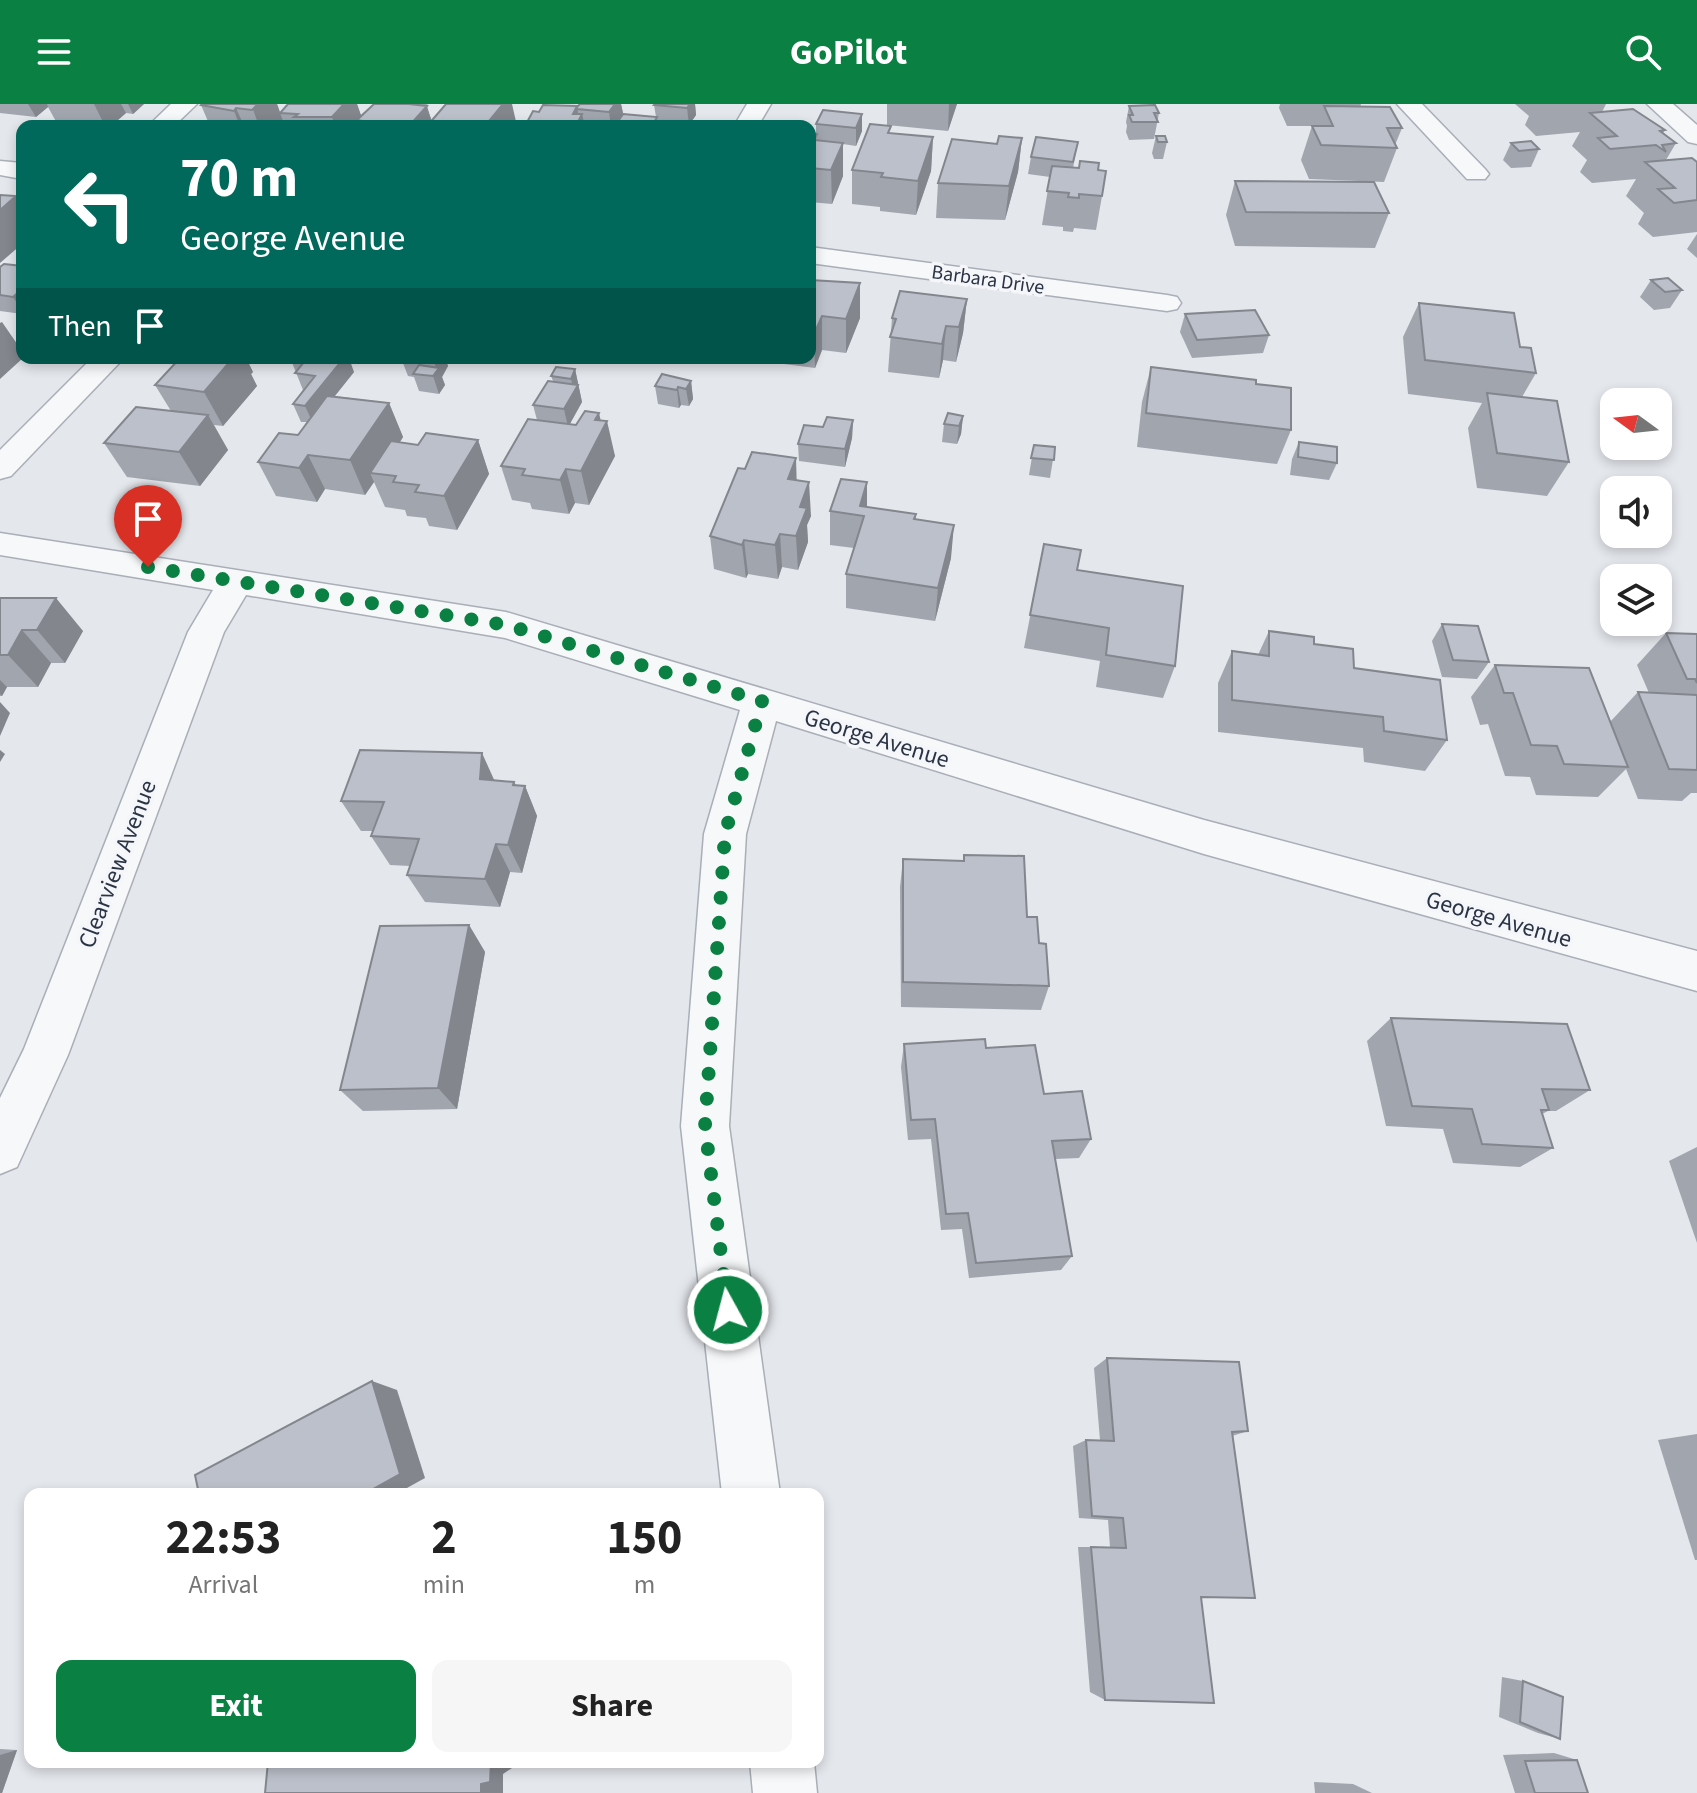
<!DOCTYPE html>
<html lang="en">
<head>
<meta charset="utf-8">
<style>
  :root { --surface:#fff; --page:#f6f6f6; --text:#222; --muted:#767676; --accent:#0b8043 }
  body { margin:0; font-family:"Source Sans 3",sans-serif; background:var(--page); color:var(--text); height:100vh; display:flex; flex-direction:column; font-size:30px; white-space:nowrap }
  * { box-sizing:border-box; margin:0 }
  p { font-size:26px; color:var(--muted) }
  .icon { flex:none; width:44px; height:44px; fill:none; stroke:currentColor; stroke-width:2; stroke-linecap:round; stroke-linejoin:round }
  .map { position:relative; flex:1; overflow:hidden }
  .drawer { position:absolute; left:24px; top:1384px; width:800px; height:280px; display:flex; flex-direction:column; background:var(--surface); border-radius:16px; box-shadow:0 4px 12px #0003 }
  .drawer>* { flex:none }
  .hud { position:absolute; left:16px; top:16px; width:800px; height:244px; border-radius:16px; box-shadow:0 4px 12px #0003; background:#00695c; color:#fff; overflow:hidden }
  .needle { width:52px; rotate:285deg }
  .controls { position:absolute; left:1600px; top:284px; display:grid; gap:16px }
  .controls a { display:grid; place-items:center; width:72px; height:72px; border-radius:16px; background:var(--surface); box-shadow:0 4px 12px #0003; font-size:40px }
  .pin { position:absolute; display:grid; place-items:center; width:68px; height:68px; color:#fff; margin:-82px -34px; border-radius:50% 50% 50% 0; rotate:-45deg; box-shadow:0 0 8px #0007 }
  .pin .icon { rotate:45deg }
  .me { position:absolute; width:88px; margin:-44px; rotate:353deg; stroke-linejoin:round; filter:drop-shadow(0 0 6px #0008) }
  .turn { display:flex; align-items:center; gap:28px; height:168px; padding:0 32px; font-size:36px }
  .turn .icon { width:104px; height:104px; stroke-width:2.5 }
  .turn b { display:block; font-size:56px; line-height:68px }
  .then { display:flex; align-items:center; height:76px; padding:0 32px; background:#0003; gap:16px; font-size:30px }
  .eta { display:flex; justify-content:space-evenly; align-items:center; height:136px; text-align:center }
  .eta b { font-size:48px; font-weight:700; line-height:56px }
  .primary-button { display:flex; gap:16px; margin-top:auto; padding:16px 32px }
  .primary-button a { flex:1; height:92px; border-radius:16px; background:var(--accent); color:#fff; font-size:32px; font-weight:700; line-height:92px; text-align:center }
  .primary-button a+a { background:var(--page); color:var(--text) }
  header { display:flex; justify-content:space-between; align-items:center; height:104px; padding:0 32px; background:var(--accent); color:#fff; font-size:36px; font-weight:700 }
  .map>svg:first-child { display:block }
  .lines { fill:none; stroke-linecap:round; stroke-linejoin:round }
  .minor-casing { stroke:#a9aeb7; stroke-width:3 }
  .minor { fill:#f7f8fa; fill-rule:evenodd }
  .wall { fill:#a1a5ae }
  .shaded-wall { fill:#83868d }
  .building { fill:#bbc0ca; stroke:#83868d; stroke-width:2 }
  .route { stroke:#0b8043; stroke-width:14; stroke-dasharray:0 25.2 }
  .labels { text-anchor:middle; stroke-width:7; stroke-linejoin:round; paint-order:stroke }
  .far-street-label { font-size:20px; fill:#2b3445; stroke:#f4f6f9 }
  .street-label { font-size:24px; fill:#2b3445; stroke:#f4f6f9 }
</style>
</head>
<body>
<header><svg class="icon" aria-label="menu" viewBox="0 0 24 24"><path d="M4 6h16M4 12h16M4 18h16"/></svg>GoPilot<svg class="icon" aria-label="search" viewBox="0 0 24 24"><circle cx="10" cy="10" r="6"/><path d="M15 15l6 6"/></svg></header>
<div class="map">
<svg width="1697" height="1689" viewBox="0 0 1697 1689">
  <rect width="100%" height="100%" fill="#e4e7ec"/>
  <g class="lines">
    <defs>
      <g id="minor">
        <path d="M171,0H197L174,22H148Z"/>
        <path d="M747,0H771L758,22H734Z"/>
        <path d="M1397,0H1422L1485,65L1489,70L1485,75H1467Z"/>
        <path d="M1647,0H1673L1697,21V40L1688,38Z"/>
        <path d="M0,57L22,59V75L0,71Z"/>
        <path d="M810,143L1167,191L1177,193L1181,199L1177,205L1167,207L810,159Z"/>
        <path d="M92,254H124L11,372L0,375V346Z"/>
        <path d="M0,429L506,508L1204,716L1697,847V887L1204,750L776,617L746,730L729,1022L780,1390H722L681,1022L704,730L740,606L505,534L246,491L224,528L68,951L17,1063L0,1070V994L24,945L188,528L213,486L0,451Z"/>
        <path d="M750,1658H814L817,1689H753Z"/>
      </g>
    </defs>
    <use href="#minor" class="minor-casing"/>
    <use href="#minor" class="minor"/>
  </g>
  <g class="wall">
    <path d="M0,0H144L133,10L126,9L111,22H71L58,21L48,3L36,13L0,9Z"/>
    <path d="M202,0H277L280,8L288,0H357L361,12L374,0H428L426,2L432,17L517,22H359L358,19L359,22H285L284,20L283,22H210L201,1Z"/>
    <path d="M580,0H621L623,9L614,22H525L539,8L577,2Z"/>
    <path d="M695,0L696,11L689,21L671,19V22H615L656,13L654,1Z"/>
    <path d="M887,0H957L948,27L887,21Z"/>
    <path d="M1280,0H1361L1360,3L1402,24L1395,41L1397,44L1384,78L1309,75L1301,56L1312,22H1318H1287L1279,4Z"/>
    <path d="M1515,0H1606L1602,8L1665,26L1663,29L1676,39L1666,56L1697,58V128L1653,133L1638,120L1644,109L1626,92L1636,75L1592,79L1580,68L1587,56L1572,42L1580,28L1536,32L1525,21L1529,12Z"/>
    <path d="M1129,2L1159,9L1154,35L1129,36L1126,28L1127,22L1126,18Z"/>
    <path d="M862,10V27L856,42L843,40V72L832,100L810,98V29L816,30V20Z"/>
    <path d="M891,29L933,33L931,67L916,111L880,107V103L852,100V66Z"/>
    <path d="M1156,32L1167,38L1163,55H1154L1152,49Z"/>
    <path d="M1022,34L1018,68L1005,116L936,114L938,79L997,40Z"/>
    <path d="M1078,38L1073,64L1098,66L1102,92L1096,126L1074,124L1073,128L1063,127V123L1042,121L1050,73L1028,70L1031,53Z"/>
    <path d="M1511,39L1539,45L1531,63L1511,64L1503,56Z"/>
    <path d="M1235,77L1389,109L1375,144L1235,142L1226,111Z"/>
    <path d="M1697,130V154L1687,145Z"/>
    <path d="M22,162V210L0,207V163Z"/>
    <path d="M810,176L860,179V214L846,249L822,246L815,264L784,260V254H810Z"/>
    <path d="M1651,176L1682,186L1670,204L1654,206L1640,193Z"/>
    <path d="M967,195L963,229L956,258L943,256L939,274L888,268L892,214Z"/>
    <path d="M1419,199L1520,243L1536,269L1522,293L1569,358L1547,392L1477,384L1468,324L1482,299L1408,290L1403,233Z"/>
    <path d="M1185,210L1269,231L1263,249L1192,254L1180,228Z"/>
    <path d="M174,254H246L253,268L251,270L257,282L223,322L214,321L228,346L200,382L127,373L104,339L171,307L155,281L176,258Z"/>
    <path d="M401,254H445L448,262L442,273L445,281L439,290L419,287L414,273L408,272Z"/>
    <path d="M291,256L354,268L335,292L389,299L403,333L400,338L418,341L478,336L489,370L457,426L429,422L426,414L407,412L405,406L385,403L374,378L365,391L325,385L317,398L276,392L258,358L298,331L307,318H301L293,300L303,286Z"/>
    <path d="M1151,263L1256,280L1291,326L1277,360L1137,343L1142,298Z"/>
    <path d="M575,265L582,298L570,320L576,321L600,316L615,352L589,401L575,399L569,410L532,405L530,399L512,396L501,362L537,316L533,301L553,277L551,272Z"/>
    <path d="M691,277L693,295L689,302L681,301L679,304L658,300L655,282Z"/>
    <path d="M963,312L961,330L957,340L942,338L944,320Z"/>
    <path d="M853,316L852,334L845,363L799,357L798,340L823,323Z"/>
    <path d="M1299,338L1337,359L1329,376L1290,371L1292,355Z"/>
    <path d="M1034,341L1055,343L1050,374L1029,371Z"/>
    <path d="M797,376L811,412L807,421L808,438L798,466L782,463L778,475L748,470L746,474L714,465L710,432Z"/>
    <path d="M867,403L916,410V415L951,454L935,517L846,504V470L854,444L830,441V407Z"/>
    <path d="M1044,440L1077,466L1175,562L1163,594L1096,583L1100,557L1024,544Z"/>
    <path d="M0,494L83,527L65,559H51L38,583H7L2,592H0Z"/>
    <path d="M1442,520L1489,558L1477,575L1442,573L1432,537Z"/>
    <path d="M1269,527L1314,540L1447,636L1425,667L1364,658L1363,644L1218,628V579L1232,547L1258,551Z"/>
    <path d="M1666,529L1697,530V689H1691L1682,697L1638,695L1626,665L1598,693L1536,691L1530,673L1505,672L1488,620L1480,621L1471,593L1495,561L1610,618L1638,588L1649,589L1637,561Z"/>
    <path d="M514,678L516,681L525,682L537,712L522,769L510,768L500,803L425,798L407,771L410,762L390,761L371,732L373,727H361L341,697Z"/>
    <path d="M903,755L963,757L1027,813L1039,839L1049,882L1041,906L901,903L900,783Z"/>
    <path d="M469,821L485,848L457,1005L363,1007L340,986Z"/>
    <path d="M1391,914L1590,986L1556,1007H1548L1542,1010L1553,1044L1520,1063L1453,1059L1443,1025L1386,1022L1367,937Z"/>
    <path d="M904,940L986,944L1044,990L1091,1035L1079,1054L1055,1055L1072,1152L1061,1166L969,1174L962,1125L941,1126L931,1035L908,1036L901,963Z"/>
    <path d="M1697,1043V1139L1669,1057Z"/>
    <path d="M1107,1254L1248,1327L1232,1332L1201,1493L1105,1596L1090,1588L1078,1443H1110L1108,1416L1079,1414L1073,1342L1086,1336H1100L1094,1264Z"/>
    <path d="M1697,1330V1456H1695L1658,1336Z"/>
    <path d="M1502,1573L1523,1577L1560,1635L1538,1629L1499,1613Z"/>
    <path d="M0,1645L17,1646L2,1689H0Z"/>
    <path d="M1554,1649L1577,1656L1588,1689H1515L1503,1651Z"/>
    <path d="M1314,1678L1353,1680L1372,1689H1315Z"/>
  </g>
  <g class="shaded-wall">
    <path d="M28,0H47L48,3L36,13Z"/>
    <path d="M94,0H121L126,9L111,22H105Z"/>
    <path d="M128,0H144L133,10Z"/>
    <path d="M251,0H277L284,20L283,22H259Z"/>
    <path d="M342,0H357L362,14L357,16L359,22H335L332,13Z"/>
    <path d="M503,0H512L517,22H485Z"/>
    <path d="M615,0H621L623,9L614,22H611L609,8Z"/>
    <path d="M690,0H695L696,11L689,21L687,4Z"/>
    <path d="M949,0H957L948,27Z"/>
    <path d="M427,2L433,22H410V21Z"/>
    <path d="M577,2L579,16L582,10L585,22H576L573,10Z"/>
    <path d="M236,4L244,22H240L234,7Z"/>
    <path d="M862,10V27L856,42V24Z"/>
    <path d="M933,33L931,67L916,111L918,77Z"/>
    <path d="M1022,34L1018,68L1005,116L1009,82Z"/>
    <path d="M843,39V72L832,100L831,66Z"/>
    <path d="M16,92L22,103V140L0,159V106Z"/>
    <path d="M860,179V214L846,249V215Z"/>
    <path d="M22,185V207L13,193Z"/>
    <path d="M967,195L963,229L956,258L959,223Z"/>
    <path d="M822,212V246L815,264L814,230Z"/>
    <path d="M2,218L22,247V254H23L0,275V219Z"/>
    <path d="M946,222L943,256L939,274L942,240Z"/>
    <path d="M229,254H246L253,268L251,270L257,282L223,322L204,288Z"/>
    <path d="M344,254H349L354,268L313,319L305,302Z"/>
    <path d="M436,254H445L448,262L442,273L445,281L439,290L433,272L437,266L434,258Z"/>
    <path d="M575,265L582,298L568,323L564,305L574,288L571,275Z"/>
    <path d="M691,277L693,295L689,302L686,285Z"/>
    <path d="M678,283L681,301L679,304L677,286Z"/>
    <path d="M389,299L403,333L379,370L370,369L374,378L365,391L350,356Z"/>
    <path d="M599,309L603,326L607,317L615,352L589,401L581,367L595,316Z"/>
    <path d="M208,311L228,346L200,382L179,348Z"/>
    <path d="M963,312L961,330L957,340L959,322Z"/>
    <path d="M853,316L852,334L845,363V345Z"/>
    <path d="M478,336L489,370L457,426L444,392Z"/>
    <path d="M308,351L325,385L317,398L299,364Z"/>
    <path d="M796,354L797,388L788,375Z"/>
    <path d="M566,365L575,399L569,410L560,376Z"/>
    <path d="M809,378L811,412L807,421L808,438L798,466L796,432L800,403Z"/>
    <path d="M867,378V412H864L860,402Z"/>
    <path d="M954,421L951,454L935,517L938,484Z"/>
    <path d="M780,430L782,463L778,475L775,441Z"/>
    <path d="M744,436L748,470L746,474L742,441Z"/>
    <path d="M56,494L83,527L65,559L37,526Z"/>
    <path d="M22,526L51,559L38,583L8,551Z"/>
    <path d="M0,576L7,583L2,592L0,590Z"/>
    <path d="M0,598L10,609L0,632Z"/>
    <path d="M0,646L5,650L0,658Z"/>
    <path d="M482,649L496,680L480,675Z"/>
    <path d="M514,678L521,694L525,682L537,712L522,769L508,741Z"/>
    <path d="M496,740L510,768L500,803L485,775Z"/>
    <path d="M469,821L485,848L457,1005L438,984Z"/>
    <path d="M372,1277L397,1286L425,1374L396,1390H364Z"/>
    <path d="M17,1646L2,1689H0V1651Z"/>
    <path d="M491,1658H512V1664L503,1670V1689H481V1680Z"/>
  </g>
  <g class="building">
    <path d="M202,0H258L252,6L236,4L234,7L201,1Z"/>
    <path d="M288,0H344L332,13H294L298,10L280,9Z"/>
    <path d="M374,0H409L427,2L410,21L393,20L389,22L357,16Z"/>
    <path d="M446,0H503L485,22H427Z"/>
    <path d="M580,0H615L609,8L577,5V3Z"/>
    <path d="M655,0H690L687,4L654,1Z"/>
    <path d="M543,1L577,2L573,10H582L576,22H525L533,7L539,8Z"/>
    <path d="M1155,1L1159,9H1154L1158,18H1132L1129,11H1133L1129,2Z"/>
    <path d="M1324,2L1390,3L1402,24H1387L1397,44L1321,41L1312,22H1333Z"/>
    <path d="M1633,5L1665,26L1660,27L1676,39L1662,41L1666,48L1656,41L1610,45L1598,34L1617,32L1590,9Z"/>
    <path d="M823,6L862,10L856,24L816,20Z"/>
    <path d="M623,10L657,13L655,17L671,19L669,22H615Z"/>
    <path d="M870,20L891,22L888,29L933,33L918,77L881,73L883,69L852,66Z"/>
    <path d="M810,29L817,30L814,36L843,39L831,66L810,64Z"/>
    <path d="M999,32L1022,34L1009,82L938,79L952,35L997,40Z"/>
    <path d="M1156,32H1165L1167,38H1158Z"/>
    <path d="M1036,33L1078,38L1073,58L1031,53Z"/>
    <path d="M1531,37L1539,45L1519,47L1511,39Z"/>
    <path d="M1692,54L1697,58V96L1674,99L1658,85L1675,84L1645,58Z"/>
    <path d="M1080,57L1099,59L1098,66L1106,67L1102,92L1079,90V94L1068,93L1069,89L1047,87L1052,62L1079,64Z"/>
    <path d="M1235,77L1374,78L1389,109L1246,108Z"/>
    <path d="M0,91L16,92L0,106Z"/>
    <path d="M4,160L22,162V185L13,193L0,191V163Z"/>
    <path d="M1668,174L1682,186L1665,188L1651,176Z"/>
    <path d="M810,176L860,179L846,215L822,212L814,230L810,229Z"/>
    <path d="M900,187L967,195L959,223L946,222L942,240L890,233L896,215L892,214Z"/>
    <path d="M1419,199L1514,209L1520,243L1531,244L1536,269L1425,256Z"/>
    <path d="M1255,206L1269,231L1197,236L1185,210Z"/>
    <path d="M180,254H233L204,288L155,281Z"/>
    <path d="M292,254H344L305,302L293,300L315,272L295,269L304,258L291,256Z"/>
    <path d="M401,254H436L434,258Z"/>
    <path d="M419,261L439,264L433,272L413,270Z"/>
    <path d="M556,263L575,265L571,275L551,272Z"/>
    <path d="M1151,263L1256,276V280L1291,284V326L1146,309Z"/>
    <path d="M662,270L691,277L686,285L678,283L677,286L655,282Z"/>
    <path d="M548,277L578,281L564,305L533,301Z"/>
    <path d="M1487,289L1557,297L1569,358L1497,349Z"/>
    <path d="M327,292L389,299L350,356L308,351L299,364L258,358L279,329L298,331Z"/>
    <path d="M136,303L208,311L179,348L104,339Z"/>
    <path d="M585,307L599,309L595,316L607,317L581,367L566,365L560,376L522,371L525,365L501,362L528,315L576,321Z"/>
    <path d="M948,309L963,312L959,322L944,320Z"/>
    <path d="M827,313L853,316L845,345L798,340L804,321L823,323Z"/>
    <path d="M426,329L478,336L444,392L415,388L419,381L393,378L396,372L370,369L391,337L418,341Z"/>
    <path d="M1299,338L1337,343V359L1298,353Z"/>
    <path d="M1034,341L1055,343L1054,356L1031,354Z"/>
    <path d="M752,348L796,354L788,375L809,378L800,403L807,404L796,432L780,430L775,441L744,436L742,441L710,432L738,364L745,365Z"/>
    <path d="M841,375L867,378L860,402L916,410L914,415L954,421L938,484L846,470L864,412L830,407Z"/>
    <path d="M1044,440L1081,446L1077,466L1183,482L1175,562L1106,551L1109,524L1030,511Z"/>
    <path d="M0,494H56L37,526H22L8,551H0Z"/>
    <path d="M1442,520L1478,522L1489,558L1453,556Z"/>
    <path d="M1269,527L1314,533V540L1353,545L1354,564L1440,576L1447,636L1384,627L1383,613L1232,596V547L1269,552Z"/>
    <path d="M1666,529L1697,530V579L1695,575H1687Z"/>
    <path d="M1495,561L1589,564L1628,663L1564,660L1557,642L1531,641L1513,589H1504Z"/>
    <path d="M1638,588L1697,591V666L1669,665Z"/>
    <path d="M360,646L482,649L480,675L514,678L513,681L525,682L508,741L496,740L485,775L407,771L419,735L371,732L384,698L341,697Z"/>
    <path d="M964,751L1024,752L1027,813H1037L1039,839L1046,840L1049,882L903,878V755L964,757Z"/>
    <path d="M469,821L438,984L340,986L380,822Z"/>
    <path d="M1391,914L1567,920L1590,986L1542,985L1549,1006H1541L1553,1044L1482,1040L1472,1005L1412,1002Z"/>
    <path d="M985,935L986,944L1035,941L1044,990L1082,987L1091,1035L1052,1037L1072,1152L976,1159L968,1109L946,1110L935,1015L911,1016L904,940Z"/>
    <path d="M1107,1254L1239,1258L1248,1327L1232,1328L1255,1494L1201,1493L1214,1599L1105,1596L1091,1443L1126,1444L1123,1414L1092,1412L1086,1336L1114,1337Z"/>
    <path d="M372,1277L400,1370L364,1390H199L195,1371Z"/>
    <path d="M1523,1577L1563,1593L1560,1635L1520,1618Z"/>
    <path d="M1577,1656L1588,1689H1535L1525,1657Z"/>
    <path d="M268,1658H491L490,1678L481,1680V1689H265Z"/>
  </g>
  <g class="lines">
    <path class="route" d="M148,463L506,521L762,597L725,730L705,1022L728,1206"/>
  </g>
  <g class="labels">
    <g class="far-street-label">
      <text transform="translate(988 175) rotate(8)" y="7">Barbara Drive</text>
    </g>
    <g class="street-label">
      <text transform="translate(877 634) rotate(17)" y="8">George Avenue</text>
      <text transform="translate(117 760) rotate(-69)" y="8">Clearview Avenue</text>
      <text transform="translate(1499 815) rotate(16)" y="8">George Avenue</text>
    </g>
  </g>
</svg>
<div class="controls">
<a><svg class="needle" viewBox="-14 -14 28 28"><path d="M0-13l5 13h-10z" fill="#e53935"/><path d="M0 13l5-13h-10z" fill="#767676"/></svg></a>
<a><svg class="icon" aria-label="sound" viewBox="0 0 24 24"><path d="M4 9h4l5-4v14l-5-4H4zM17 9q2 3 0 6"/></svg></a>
<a><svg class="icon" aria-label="layers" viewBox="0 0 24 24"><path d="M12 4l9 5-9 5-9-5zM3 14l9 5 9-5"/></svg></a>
</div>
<div class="pin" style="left:148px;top:463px;background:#d93025"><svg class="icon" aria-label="arrive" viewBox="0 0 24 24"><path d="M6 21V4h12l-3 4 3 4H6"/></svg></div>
<svg class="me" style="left:728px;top:1206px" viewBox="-20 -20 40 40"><circle r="17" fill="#0b8043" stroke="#fff" stroke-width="3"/><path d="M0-11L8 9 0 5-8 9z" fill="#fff"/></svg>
<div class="hud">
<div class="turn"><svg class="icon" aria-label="left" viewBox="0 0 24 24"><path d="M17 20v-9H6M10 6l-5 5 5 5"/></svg><div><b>70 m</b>George Avenue</div></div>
<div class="then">Then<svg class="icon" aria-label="arrive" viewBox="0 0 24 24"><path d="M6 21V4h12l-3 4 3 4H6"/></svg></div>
</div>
<section class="drawer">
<div class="eta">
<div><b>22:53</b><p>Arrival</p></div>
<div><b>2</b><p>min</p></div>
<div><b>150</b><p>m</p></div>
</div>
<div class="primary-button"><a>Exit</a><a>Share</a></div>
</section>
</div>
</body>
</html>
